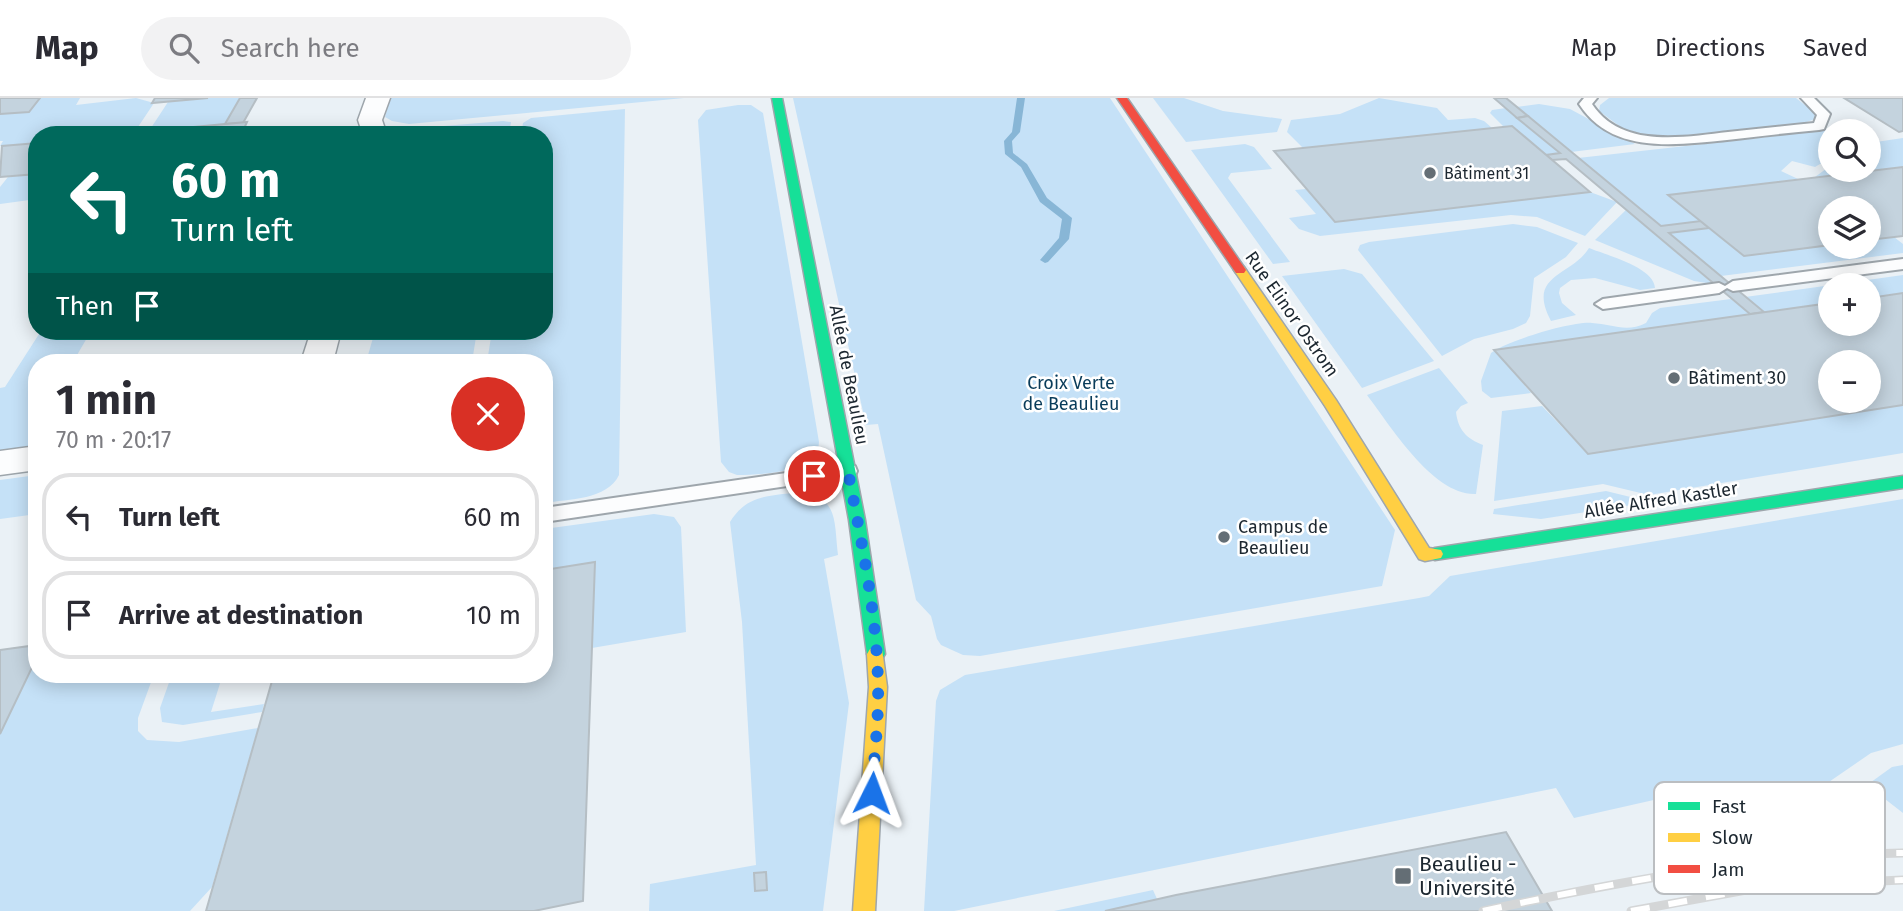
<!DOCTYPE html>
<html lang="en">
<head>
<meta charset="utf-8">
<style>
  :root { --surface:#fff; --page:#f2f2f3; --text:#2b2b33; --muted:#7c7c81; --line:#e1e1e2 }
  body { margin:0; font-family:"Fira Sans",sans-serif; background:var(--page); color:var(--text); height:100vh; display:flex; flex-direction:column; font-size:26px; white-space:nowrap }
  * { box-sizing:border-box; margin:0 }
  p { font-size:23px; color:var(--muted) }
  .icon { flex:none; width:38px; height:38px; fill:none; stroke:currentColor; stroke-width:2; stroke-linecap:round; stroke-linejoin:round }
  .map { position:relative; flex:1; overflow:hidden }
  .sheet { position:absolute; left:28px; top:256px; width:525px; height:329px; display:flex; flex-direction:column; background:var(--surface); border-radius:28px; box-shadow:0 4px 18px #0003 }
  .sheet>* { flex:none }
  .hud { position:absolute; left:28px; top:28px; width:525px; height:214px; border-radius:28px; box-shadow:0 4px 18px #0003; background:#00695c; color:#fff; overflow:hidden }
  .tools { position:absolute; left:1818px; top:21px; display:grid; gap:14px }
  .tools a { display:grid; place-items:center; width:63px; height:63px; border-radius:50%; background:var(--surface); box-shadow:0 4px 18px #0003; font-size:35px }
  .pin { position:absolute; display:grid; place-items:center; width:60px; height:60px; color:#fff; margin:-30px; border:4px solid #fff; border-radius:50%; box-shadow:0 2px 7px #0007 }
  .me { position:absolute; width:77px; margin:-38px; rotate:3deg; stroke-linejoin:round; filter:drop-shadow(0 0 5px #0008) }
  .turn { display:flex; align-items:center; gap:24px; height:147px; padding:0 28px; font-size:32px }
  .turn .icon { width:91px; height:91px; stroke-width:2.5 }
  .turn b { display:block; font-size:49px; line-height:60px }
  .then { display:flex; align-items:center; height:66px; padding:0 28px; background:#0003; gap:14px; font-size:26px }
  .round { display:grid; place-items:center; flex:none; width:74px; height:74px; border-radius:37px; background:var(--page) }
  .overview { display:flex; align-items:center; justify-content:space-between; height:119px; padding:0 28px }
  h1 { font-size:42px; font-weight:700; line-height:52px }
  ul { padding:0; list-style:none }
  li { display:flex; align-items:center; gap:21px; height:88px; margin:0 14px 10px; padding:0 14px; border:4px solid var(--line); border-radius:28px }
  li div { flex:1 }
  li b { display:block; font-size:26px }
  li em { font-style:normal }
  header { display:flex; align-items:center; gap:42px; box-sizing:border-box; height:98px; padding:0 35px; background:var(--surface); border-bottom:2px solid var(--line) }
  header strong { font-size:33px }
  nav { display:flex; gap:38px; margin-inline-start:auto; font-size:24px }
  .search { width:490px; height:63px; background:var(--page); display:flex; align-items:center; gap:18px; box-sizing:border-box; padding:0 24px; border-radius:38px; color:var(--muted); font-size:26px }
  .map>svg:first-child { display:block }
  .green { fill:#c5e1f7 }
  .lines { fill:none; stroke-linecap:round; stroke-linejoin:round }
  .stream { fill:#88b6d6; fill-rule:evenodd }
  .building { fill:#c4d3de; stroke:#b5bec4; stroke-width:2; fill-rule:evenodd }
  .lane-casing { stroke:#9ea6ac; stroke-width:4 }
  .street-casing { stroke:#9ea6ac; stroke-width:3 }
  .fast-casing { stroke:#9ea6ac; stroke-width:3 }
  .slow-casing { stroke:#9ea6ac; stroke-width:3 }
  .jam-casing { stroke:#9ea6ac; stroke-width:3 }
  .lane { fill:#fcfdfe; fill-rule:evenodd }
  .street { fill:#fcfdfe; fill-rule:evenodd }
  .fast { fill:#16e098; fill-rule:evenodd }
  .slow { fill:#ffcf43; fill-rule:evenodd }
  .jam { fill:#f24e42; fill-rule:evenodd }
  .rail-casing { stroke:#d4d6d7; stroke-width:9 }
  .rail { stroke:#fff; stroke-width:6; stroke-dasharray:19; stroke-linecap:butt }
  .route { stroke:#1a73e8; stroke-width:12; stroke-dasharray:0 21.6 }
  .poi-dot { fill:#646e75; stroke:#fff; stroke-width:2.5 }
  .labels { text-anchor:middle; stroke-width:5; stroke-linejoin:round; paint-order:stroke }
  .far-poi-label { font-size:16px; fill:#1c2730; stroke:#fff; text-anchor:start }
  .street-label { font-size:18px; fill:#1c2730; stroke:#fff }
  .poi-label { font-size:18px; fill:#1c2730; stroke:#fff; text-anchor:start }
  .park-label { font-size:18px; fill:#093c5a; stroke:#fff }
  .near-poi-label { font-size:21px; fill:#1c2730; stroke:#fff; text-anchor:start }
  .key { fill:#fff; stroke:#bbbec1; stroke-width:2 }
  .key-label { font-size:19px; fill:#1c2730 }
</style>
</head>
<body>
<header>
<strong>Map</strong>
<div class="search"><svg class="icon" aria-label="search" viewBox="0 0 24 24"><circle cx="10" cy="10" r="6"/><path d="M15 15l6 6"/></svg>Search here</div>
<nav><a>Map</a><a>Directions</a><a>Saved</a></nav>
</header>
<div class="map">
<svg width="1903" height="813" viewBox="0 0 1903 813">
  <rect width="100%" height="100%" fill="#eaf1f6"/>
  <g class="green">
    <path d="M40,0H80L76,7L136,0L154,5L134,35L129,36L37,37V45L0,48L3,43H0V16L29,14Z"/>
    <path d="M208,0H240L225,26L149,33L168,4Z"/>
    <path d="M390,0H684L409,26L392,23L385,19Z"/>
    <path d="M793,0H1110L1395,432L1382,488L980,558L963,557L941,547L937,541L931,518L916,502L878,326L866,327Z"/>
    <path d="M1153,0H1184L1223,13L1282,21L1277,34L1186,44Z"/>
    <path d="M1379,0L1437,10L1448,22L1475,20L1484,23L1492,30L1303,50L1287,34L1291,22L1340,16Z"/>
    <path d="M1609,0H1796L1815,15V21L1798,27L1657,40L1626,33L1599,13L1600,7Z"/>
    <path d="M1539,6L1570,11L1635,46L1571,54L1516,9Z"/>
    <path d="M738,7H751L763,15L819,344L818,353C802,376 763,376 737,377L729,374L721,364L698,22L706,12Z"/>
    <path d="M1506,10L1560,55L1546,57L1512,28L1504,29L1490,15L1492,12Z"/>
    <path d="M625,11L619,377C607,402 569,401 544,405V264H487L492,233H544V37H521L523,25L531,20Z"/>
    <path d="M503,23L511,24L509,37H430L432,29Z"/>
    <path d="M1837,31L1853,33H1830V60L1815,69L1792,63L1781,73L1798,81L1669,97L1701,123L1661,128L1578,60Z"/>
    <path d="M1903,40V69L1815,79L1830,68V72H1869V45Z"/>
    <path d="M1245,46L1254,49L1272,71L1231,75L1228,80L1290,164L1273,166L1191,52Z"/>
    <path d="M37,76V101L0,106V89L8,79Z"/>
    <path d="M1306,91L1335,124L1590,94L1617,104L1585,138L1537,119L1511,117L1320,138L1299,131L1289,120L1316,116L1295,92Z"/>
    <path d="M1626,112L1713,186L1694,183L1595,142Z"/>
    <path d="M1513,126L1537,129L1578,145L1566,159L1534,180L1530,218L1526,225L1513,231L1474,241L1442,258L1358,152L1360,147L1369,144Z"/>
    <path d="M1709,130L1745,158L1830,147L1869,149V142L1894,139L1903,146V155L1721,178L1669,135Z"/>
    <path d="M1589,150C1606,157 1654,169 1655,190L1640,192L1595,180L1571,182L1560,190L1559,195L1562,205L1576,217L1551,223C1526,176 1571,179 1589,150Z"/>
    <path d="M1344,171L1362,176L1434,263L1362,290L1282,178Z"/>
    <path d="M1903,177V195L1869,200V187H1830V205L1764,214L1745,199Z"/>
    <path d="M1731,201L1750,216L1495,252L1531,295L1491,300L1482,293L1481,283L1491,255C1507,243 1572,223 1592,225C1612,226 1626,235 1646,225L1652,215L1660,210Z"/>
    <path d="M41,233H91L73,264H37V352L0,356V290L5,289Z"/>
    <path d="M375,233H477L472,264H366Z"/>
    <path d="M1439,270L1468,305L1461,308L1456,314C1458,332 1467,341 1483,347L1476,396C1433,398 1390,327 1367,297Z"/>
    <path d="M1903,307V355L1649,397L1603,386L1494,403L1502,313L1542,308L1588,356Z"/>
    <path d="M37,377V416L0,421V382Z"/>
    <path d="M1606,393L1651,404L1541,421L1493,416L1494,411Z"/>
    <path d="M801,394C839,399 834,425 838,457L824,461L849,605L823,813H649L650,786L756,767L742,524L730,424C747,396 771,398 801,394Z"/>
    <path d="M1903,401V646L1871,655L1768,726L1720,687L1574,720L1556,690L954,813H924L936,603L940,592L965,577L1419,500L1429,498L1450,478Z"/>
    <path d="M654,416L674,419L681,429L686,534L592,550L595,465L544,472V431Z"/>
    <path d="M37,559V576H154L138,620V633L147,642L179,644L258,630L212,789L190,813H0V636Z"/>
    <path d="M172,576H223L211,614L264,606L262,614L183,627L162,624L160,610Z"/>
    <path d="M1903,667V715L1867,687L1892,669Z"/>
    <path d="M1153,792L1157,801L1105,813H1054Z"/>
  </g>
  <g class="lines">
    <path class="stream" d="M1017,0H1025L1020,34L1012,43L1013,55L1027,66L1047,100L1072,120L1069,141L1048,164L1045,165L1040,162L1059,140L1062,121L1040,104L1021,69L1005,56L1004,43L1012,34Z"/>
  </g>
  <g class="building">
    <path d="M0,0H40L29,14L0,16Z"/>
    <path d="M155,0H208L152,5Z"/>
    <path d="M240,0H257L243,25L225,26Z"/>
    <path d="M1494,0H1506L1528,18L1517,20Z"/>
    <path d="M1844,0H1903V33L1899,34Z"/>
    <path d="M1528,18L1661,128L1701,123L1709,130L1669,135L1764,214L1750,216L1566,61L1552,62L1546,57L1560,55L1517,20Z"/>
    <path d="M247,24L241,37H126L141,34Z"/>
    <path d="M1512,28L1590,94L1335,124L1274,53Z"/>
    <path d="M37,45V76L0,79L2,48Z"/>
    <path d="M1903,69V138L1869,142V110H1830V147L1744,158L1668,97Z"/>
    <path d="M1903,195V307L1588,356L1494,252L1830,205V226H1869V200ZM1830,264H1869V303H1830Z"/>
    <path d="M595,464L583,803L534,813H206L274,576H544V472Z"/>
    <path d="M37,547V559L0,636V552Z"/>
    <path d="M1506,734L1552,813H1105L1176,797Z"/>
    <path d="M766,774L767,792L755,793L754,775Z"/>
  </g>
  <g class="lines">
    <defs>
      <g id="lane">
        <path d="M1584,0H1597L1592,6C1622,51 1683,39 1728,34C1756,31 1785,28 1814,25L1817,17L1801,0H1814L1830,16L1824,31L1819,32C1788,35 1758,38 1727,42C1675,47 1612,57 1579,6Z"/>
        <path d="M1903,161V171L1733,193L1727,190L1719,195L1603,211L1595,206L1603,201L1719,185L1725,188L1733,183Z"/>
        <path d="M848,366L855,368L857,373L855,378L544,424V410Z"/>
      </g>
      <g id="street">
        <path d="M366,0H390L382,22L387,37H363L358,22Z"/>
        <path d="M311,233H341L333,264H301Z"/>
        <path d="M37,348V372L0,377V353Z"/>
      </g>
      <g id="fast">
        <path d="M772,0H782L865,422L885,556L882,561L876,563L870,561L867,556L849,422Z"/>
        <path d="M1903,378V390L1435,462L1429,460L1427,456L1429,452L1435,450Z"/>
      </g>
      <g id="slow">
        <path d="M1240,168L1244,169L1336,302L1429,450L1441,452L1443,456L1441,460L1425,463L1419,461L1325,308L1234,172Z"/>
        <path d="M876,549L882,551L887,589L875,813H853L869,589L867,556L870,551Z"/>
      </g>
      <path id="jam" d="M1117,0H1127L1246,172L1244,175H1236Z"/>
    </defs>
    <use href="#lane" class="lane-casing"/>
    <use href="#street" class="street-casing"/>
    <use href="#fast" class="fast-casing"/>
    <use href="#slow" class="slow-casing"/>
    <use href="#jam" class="jam-casing"/>
    <use href="#lane" class="lane"/>
    <use href="#street" class="street"/>
    <use href="#fast" class="fast"/>
    <use href="#slow" class="slow"/>
    <use href="#jam" class="jam"/>
    <defs>
      <g id="rail">
        <path d="M1483,813C1622,783 1760,757 1903,755"/>
        <path d="M1631,813L1768,788L1903,782"/>
      </g>
    </defs>
    <use href="#rail" class="rail-casing"/>
    <use href="#rail" class="rail"/>
  </g>
  <g class="lines">
    <path class="route" d="M814,378L848,373C861,443 877,515 878,587C879,622 874,659 872,695"/>
  </g>
  <g class="poi-dot">
    <circle cx="1430" cy="75" r="7"/>
    <circle cx="1674" cy="280" r="7"/>
    <circle cx="1224" cy="439" r="7"/>
    <rect x="1394" y="769" width="18" height="18" rx="3.5"/>
  </g>
  <g class="labels">
    <g class="far-poi-label">
      <text x="1444" y="81">Bâtiment 31</text>
    </g>
    <g class="street-label">
      <text transform="translate(1292 216) rotate(55)" y="6">Rue Elinor Ostrom</text>
      <text transform="translate(849 277) rotate(79)" y="6">Allée de Beaulieu</text>
      <text transform="translate(1661 402) rotate(-9)" y="6">Allée Alfred Kastler</text>
    </g>
    <g class="poi-label">
      <text x="1688" y="286">Bâtiment 30</text>
      <text x="1238" y="435">Campus de<tspan x="1238" dy="21">Beaulieu</tspan></text>
    </g>
    <g class="park-label">
      <text x="1071" y="291">Croix Verte<tspan x="1071" dy="21">de Beaulieu</tspan></text>
    </g>
    <g class="near-poi-label">
      <text x="1419" y="773">Beaulieu -<tspan x="1419" dy="24">Université</tspan></text>
    </g>
  </g>
  <rect x="1654" y="684" width="231" height="112" rx="10" class="key"/>
  <rect x="1668" y="704" width="32" height="8" fill="#16e098"/>
  <rect x="1668" y="735" width="32" height="9" fill="#ffcf43"/>
  <rect x="1668" y="767" width="32" height="8" fill="#f24e42"/>
  <g class="key-label">
    <text x="1712" y="715">Fast</text>
    <text x="1712" y="746">Slow</text>
    <text x="1712" y="778">Jam</text>
  </g>
</svg>
<div class="tools">
<a><svg class="icon" aria-label="search" viewBox="0 0 24 24"><circle cx="10" cy="10" r="6"/><path d="M15 15l6 6"/></svg></a>
<a><svg class="icon" aria-label="layers" viewBox="0 0 24 24"><path d="M12 4l9 5-9 5-9-5zM3 14l9 5 9-5"/></svg></a>
<a>+</a>
<a>−</a>
</div>
<div class="pin" style="left:814px;top:378px;background:#d93025"><svg class="icon" aria-label="arrive" viewBox="0 0 24 24"><path d="M6 21V4h12l-3 4 3 4H6"/></svg></div>
<svg class="me" style="left:872px;top:695px" viewBox="-20 -20 40 40"><path d="M0-17L14 15 0 8-14 15z" fill="#1a73e8" stroke="#fff" stroke-width="4"/></svg>
<div class="hud">
<div class="turn"><svg class="icon" aria-label="left" viewBox="0 0 24 24"><path d="M17 20v-9H6M10 6l-5 5 5 5"/></svg><div><b>60 m</b>Turn left</div></div>
<div class="then">Then<svg class="icon" aria-label="arrive" viewBox="0 0 24 24"><path d="M6 21V4h12l-3 4 3 4H6"/></svg></div>
</div>
<section class="sheet">
<div class="overview"><div><h1>1 min</h1><p>70 m · 20:17</p></div><a class="round" style="background:#d93025;color:#fff"><svg class="icon" aria-label="close" viewBox="0 0 24 24"><path d="M6 6l12 12M18 6L6 18"/></svg></a></div>
<ul>
<li><svg class="icon" aria-label="left" viewBox="0 0 24 24"><path d="M17 20v-9H6M10 6l-5 5 5 5"/></svg><div><b>Turn left</b></div><em>60 m</em></li>
<li><svg class="icon" aria-label="arrive" viewBox="0 0 24 24"><path d="M6 21V4h12l-3 4 3 4H6"/></svg><div><b>Arrive at destination</b></div><em>10 m</em></li>
</ul>
</section>
</div>
</body>
</html>
